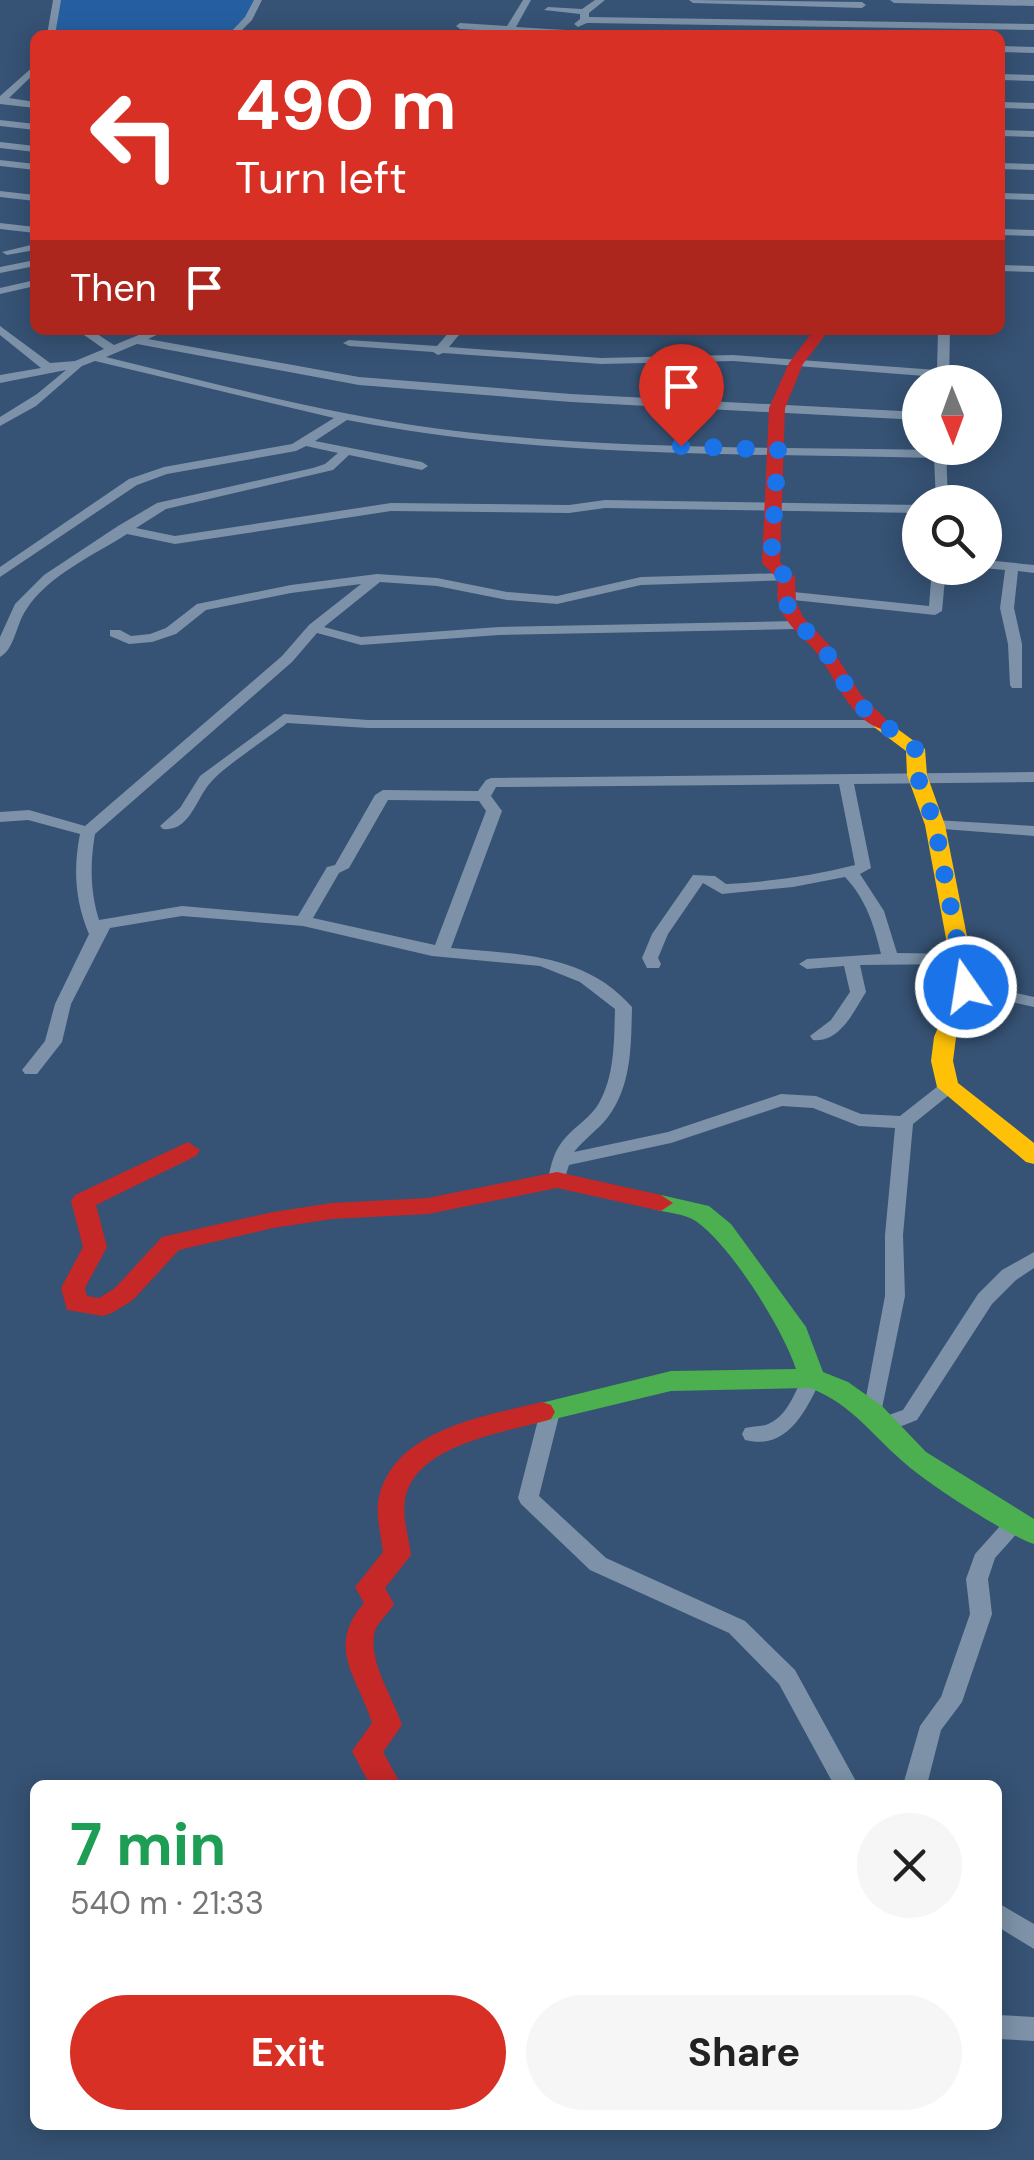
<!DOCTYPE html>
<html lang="en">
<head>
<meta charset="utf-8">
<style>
  :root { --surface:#fff; --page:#f6f6f6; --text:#222; --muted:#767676; --accent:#d93025 }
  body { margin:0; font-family:"DM Sans",sans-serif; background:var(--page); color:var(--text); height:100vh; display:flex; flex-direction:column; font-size:38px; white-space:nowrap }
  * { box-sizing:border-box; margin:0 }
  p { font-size:32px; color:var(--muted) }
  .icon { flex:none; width:55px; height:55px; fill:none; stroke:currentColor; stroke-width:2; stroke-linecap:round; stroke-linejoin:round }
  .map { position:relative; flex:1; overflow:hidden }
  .drawer { position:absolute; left:30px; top:1780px; width:972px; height:350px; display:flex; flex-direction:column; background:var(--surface); border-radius:15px; box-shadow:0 5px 25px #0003 }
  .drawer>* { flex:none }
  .banner { position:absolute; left:30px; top:30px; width:975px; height:305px; border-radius:15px; box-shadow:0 5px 25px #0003; background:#d93025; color:#fff; overflow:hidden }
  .needle { width:65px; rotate:179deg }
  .tools { position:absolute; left:902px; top:365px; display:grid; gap:20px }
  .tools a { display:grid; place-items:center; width:100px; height:100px; border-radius:50%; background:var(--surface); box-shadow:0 5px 25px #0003; font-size:50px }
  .pin { position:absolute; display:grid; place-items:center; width:85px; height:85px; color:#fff; margin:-102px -42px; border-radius:50% 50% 50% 0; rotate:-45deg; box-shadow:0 0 10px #0007 }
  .pin .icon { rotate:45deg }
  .me { position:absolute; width:110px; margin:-55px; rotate:347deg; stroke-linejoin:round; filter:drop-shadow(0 0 8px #0008) }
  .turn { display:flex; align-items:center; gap:35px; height:210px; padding:0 40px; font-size:45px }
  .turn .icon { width:130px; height:130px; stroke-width:2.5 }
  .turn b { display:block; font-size:70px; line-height:85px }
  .then { display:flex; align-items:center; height:95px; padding:0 40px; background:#0003; gap:20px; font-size:38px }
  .round { display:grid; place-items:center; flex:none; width:105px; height:105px; border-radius:52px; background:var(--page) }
  .overview { display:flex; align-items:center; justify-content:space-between; height:170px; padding:0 40px }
  h1 { font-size:60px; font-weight:700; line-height:75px; color:#1e9e55 }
  .cta { display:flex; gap:20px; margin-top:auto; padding:20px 40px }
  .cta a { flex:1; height:115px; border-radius:60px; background:var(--accent); color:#fff; font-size:40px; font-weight:700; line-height:115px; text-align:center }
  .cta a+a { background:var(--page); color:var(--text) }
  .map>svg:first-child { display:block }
  .green { fill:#265fa1 }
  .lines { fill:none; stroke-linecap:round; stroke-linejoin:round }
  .street { fill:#7d92a8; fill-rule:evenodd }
  .fast { fill:#4caf50; fill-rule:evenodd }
  .slow { fill:#ffc107; fill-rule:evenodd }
  .jam { fill:#c62828; fill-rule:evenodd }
  .route { stroke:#1a73e8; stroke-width:18; stroke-dasharray:0 32.4 }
</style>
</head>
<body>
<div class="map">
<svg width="1034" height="2160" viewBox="0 0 1034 2160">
  <rect width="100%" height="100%" fill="#365274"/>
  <path class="green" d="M57,0H258L232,35H51Z"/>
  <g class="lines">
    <g class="street">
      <path d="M53,0H61L55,35H47Z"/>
      <path d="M254,0H262L252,20L237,35H228L245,17Z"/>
      <path d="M523,0H531L516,27L565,30L568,35L460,29L456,26L460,23L507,26Z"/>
      <path d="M595,0H605L589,13V17L1034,24V30L587,23L578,27L574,24L580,19V14L544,10L548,7L582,9Z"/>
      <path d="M689,0L862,2L866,5L862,8L693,3Z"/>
      <path d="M890,0H1034V6L894,3Z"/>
      <path d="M1000,46L1034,47V53L1000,52Z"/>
      <path d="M35,65V73L9,98L35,102V108L0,104V96Z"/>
      <path d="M1000,74L1034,75V81L1000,80Z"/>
      <path d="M1000,102L1034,103V109L1000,108Z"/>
      <path d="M0,120L35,124V130L0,126Z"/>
      <path d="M1000,130L1034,131V137L1000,136Z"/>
      <path d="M0,142L35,146V152L0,148Z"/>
      <path d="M0,160L35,164V170L0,166Z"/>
      <path d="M1000,163L1034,164V170L1000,169Z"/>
      <path d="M0,191L35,195V201L0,197Z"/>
      <path d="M1000,193L1034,194V200L1000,199Z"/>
      <path d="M0,223L35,227V233L0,229Z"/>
      <path d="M1000,229L1034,230V236L1000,235Z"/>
      <path d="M35,244V250L7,255L2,252Z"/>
      <path d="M35,260V266L0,273V267Z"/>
      <path d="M1000,265L1034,266V272L1000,271Z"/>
      <path d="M35,280V286L0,294V288Z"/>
      <path d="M0,326L50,363L75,361L104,349L77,330H91L114,345L151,330H167L148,339L359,377L571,394L920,412V420L571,402L359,385L137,344L106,357C214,383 322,413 433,428C598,450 767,447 934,450V448H946L948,502H936L934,458C738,453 540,458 347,420L315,441L422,462L428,466L422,470L349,455L333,470L166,509L136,528L175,536L391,503L569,505L605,500L920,505V513L605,508L569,513L391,511L175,544L127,534C94,555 47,576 26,610C16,624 15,649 0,657V637L15,604L44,575L118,526L157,503L313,468L325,464L338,453L306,446L296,451L167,474L137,485L0,577V567L129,479L164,467L292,444L334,418L95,361L82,366L36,406L0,426V417L37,394L66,370L0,383V375L41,368L0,335Z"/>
      <path d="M451,330H463L449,347L601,358L733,355L937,370L938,330H950L949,382H937V377L733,361L601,364L443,353L438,355L433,352L349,346L343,343L349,340L437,346Z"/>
      <path d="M985,560L1034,565V573L1018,571L1014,608L1022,644V688H1012L1010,685L1008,644L1000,608L1005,570L983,568Z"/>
      <path d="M932,568H946L942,611L935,615L784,599L777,595L784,591L929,606Z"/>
      <path d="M786,573L793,577L791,580L641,585L557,604L507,600L437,586L380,582L324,627L361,637L499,627L796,621L803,625L796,629L499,635L361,645L317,633L292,662L95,834C90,863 90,891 99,920L182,906L298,916L327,867L335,865L375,795L383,790L478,791L486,780L491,778L1034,772V782L854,784L871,868L860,874L884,911L897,953L960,954L968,959L960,964L860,965L866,992C854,1011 840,1043 813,1040L810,1036L831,1020L850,992L844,966L807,969L799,964L807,959L881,954C874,925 866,899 845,877L793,887L722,894L703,883L668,934L658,958L661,964L659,968H647L642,958L652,934L693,875L715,876L726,884C769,882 812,876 855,865L839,784L496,787L491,796L502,811L451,948C517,954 585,953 632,1007C631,1045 632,1085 608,1117C598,1130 584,1139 574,1152L668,1132L781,1094L816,1096L861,1114L900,1116L942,1083H954L957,1087L954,1091L913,1124L903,1235L905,1296L880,1418L903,1410L978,1294L1002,1270L1034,1252V1268L1016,1280L992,1304L917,1420L884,1433L877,1430L874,1425L878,1419L866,1418L863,1413L885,1296V1235L895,1128L859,1126L813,1108L782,1106L671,1143L569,1165L563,1184H551L548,1180C551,1164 554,1150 566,1137C577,1125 591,1117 599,1103C615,1075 614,1040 615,1009L580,982L540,966L432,956L303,926L182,916L110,928L71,1004L62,1042L37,1074H25L22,1070L45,1041L55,1004L89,934C75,901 73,869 80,834L28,820L0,822V812L29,810L85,826L282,656L309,625L361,584L291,593L206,610L176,634L152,642L129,644L110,636V630H120L131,636L150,634L166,628L197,604L291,585L377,574L437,578L507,592L557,596L641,577ZM388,800L479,801L486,811L435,945L313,918L339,873L349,868Z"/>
      <path d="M284,714L368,720H889L896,724L889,728H368L287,723C267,739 227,764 211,782C196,798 190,832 163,829L160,826L180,808L200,776Z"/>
      <path d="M935,820L1034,826V836L930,828L927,825Z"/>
      <path d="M966,982L1034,997V1007L960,991L958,987Z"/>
      <path d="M812,1371L819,1373L822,1378C806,1409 789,1451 745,1440L742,1434L745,1428C753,1426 763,1427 770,1423C789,1414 796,1389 805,1373Z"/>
      <path d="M550,1404L557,1407L560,1412L539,1496L606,1558L745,1621L795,1670L858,1785H834L779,1684L729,1633L590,1570L521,1504L518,1498L540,1412L543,1407Z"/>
      <path d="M1017,1513L1024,1515L1028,1521L995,1558L988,1579L992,1614L962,1702L941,1730L927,1785H903L920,1726L941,1697L970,1614L966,1579L975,1554L1010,1515Z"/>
      <path d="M998,1903L1034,1924V1949L998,1927Z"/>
      <path d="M998,2015L1034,2017V2041L998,2039Z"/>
    </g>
    <path class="fast" d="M661,1195L709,1206L731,1224L806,1327L823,1372L848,1382L882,1406L926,1452L1034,1519V1544C1009,1536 928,1484 907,1465C872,1436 855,1406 810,1388L671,1391L542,1422L533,1419L529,1412L533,1405L671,1371L796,1369C783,1329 731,1246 697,1222C685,1213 666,1213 653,1209L649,1203Z"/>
    <path class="slow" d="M881,717L925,749L927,775L945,825L977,987L956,1037L953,1061L958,1083L1034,1143V1164L1026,1162L937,1087L931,1061L934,1037L955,987L925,825L907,775L906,751L874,727V719Z"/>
    <g class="jam">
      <path d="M814,330H829L803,364L785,408L780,562L795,577L796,602L803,617L830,646L861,695L890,723L881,729C848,718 836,677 816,652C803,636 783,623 778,602C777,595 778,586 777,578L762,563L769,408L789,363Z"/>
      <path d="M188,1142L200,1150L196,1156L96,1205L107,1247L85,1288L87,1296L99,1298L115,1288L162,1237L273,1212L332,1203L428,1198L557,1172L661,1195L673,1203L661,1211L557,1188L428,1214L332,1219L273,1228L179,1250L133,1300L112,1313L103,1316L67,1310L61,1288L83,1247L71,1201L75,1195Z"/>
      <path d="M542,1402L551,1405L555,1412L551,1419C507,1433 415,1443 405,1500C402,1517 409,1537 411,1555L385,1588L394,1604C389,1613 378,1622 375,1631C367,1660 393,1697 402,1725L383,1752L401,1785H370L352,1751L372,1723C358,1677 325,1648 364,1603L355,1587L383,1552C381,1534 375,1514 379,1497C395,1429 485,1416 542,1402Z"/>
    </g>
  </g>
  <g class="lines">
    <path class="route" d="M681,446L778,450L771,563L786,577C781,618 802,623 824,650C836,665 843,683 854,698C865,713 899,734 915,749L917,775L935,825L966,987"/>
  </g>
</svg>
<div class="tools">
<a><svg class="needle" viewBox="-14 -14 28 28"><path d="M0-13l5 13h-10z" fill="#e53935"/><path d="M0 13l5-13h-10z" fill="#767676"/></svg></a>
<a><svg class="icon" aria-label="search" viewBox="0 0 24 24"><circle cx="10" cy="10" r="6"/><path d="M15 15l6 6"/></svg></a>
</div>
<div class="pin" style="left:681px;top:446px;background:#d93025"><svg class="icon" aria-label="arrive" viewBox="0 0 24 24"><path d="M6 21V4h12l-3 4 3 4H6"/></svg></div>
<svg class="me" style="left:966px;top:987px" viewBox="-20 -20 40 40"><circle r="17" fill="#1a73e8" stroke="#fff" stroke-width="3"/><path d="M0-11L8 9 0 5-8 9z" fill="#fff"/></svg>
<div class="banner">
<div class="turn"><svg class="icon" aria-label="left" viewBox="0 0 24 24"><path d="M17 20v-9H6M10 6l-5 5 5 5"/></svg><div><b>490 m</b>Turn left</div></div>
<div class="then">Then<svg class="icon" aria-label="arrive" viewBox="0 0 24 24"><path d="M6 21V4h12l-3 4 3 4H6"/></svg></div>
</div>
<section class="drawer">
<div class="overview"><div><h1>7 min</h1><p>540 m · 21:33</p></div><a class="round"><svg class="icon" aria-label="close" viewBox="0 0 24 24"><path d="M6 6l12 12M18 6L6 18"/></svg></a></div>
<div class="cta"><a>Exit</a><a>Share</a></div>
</section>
</div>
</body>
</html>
